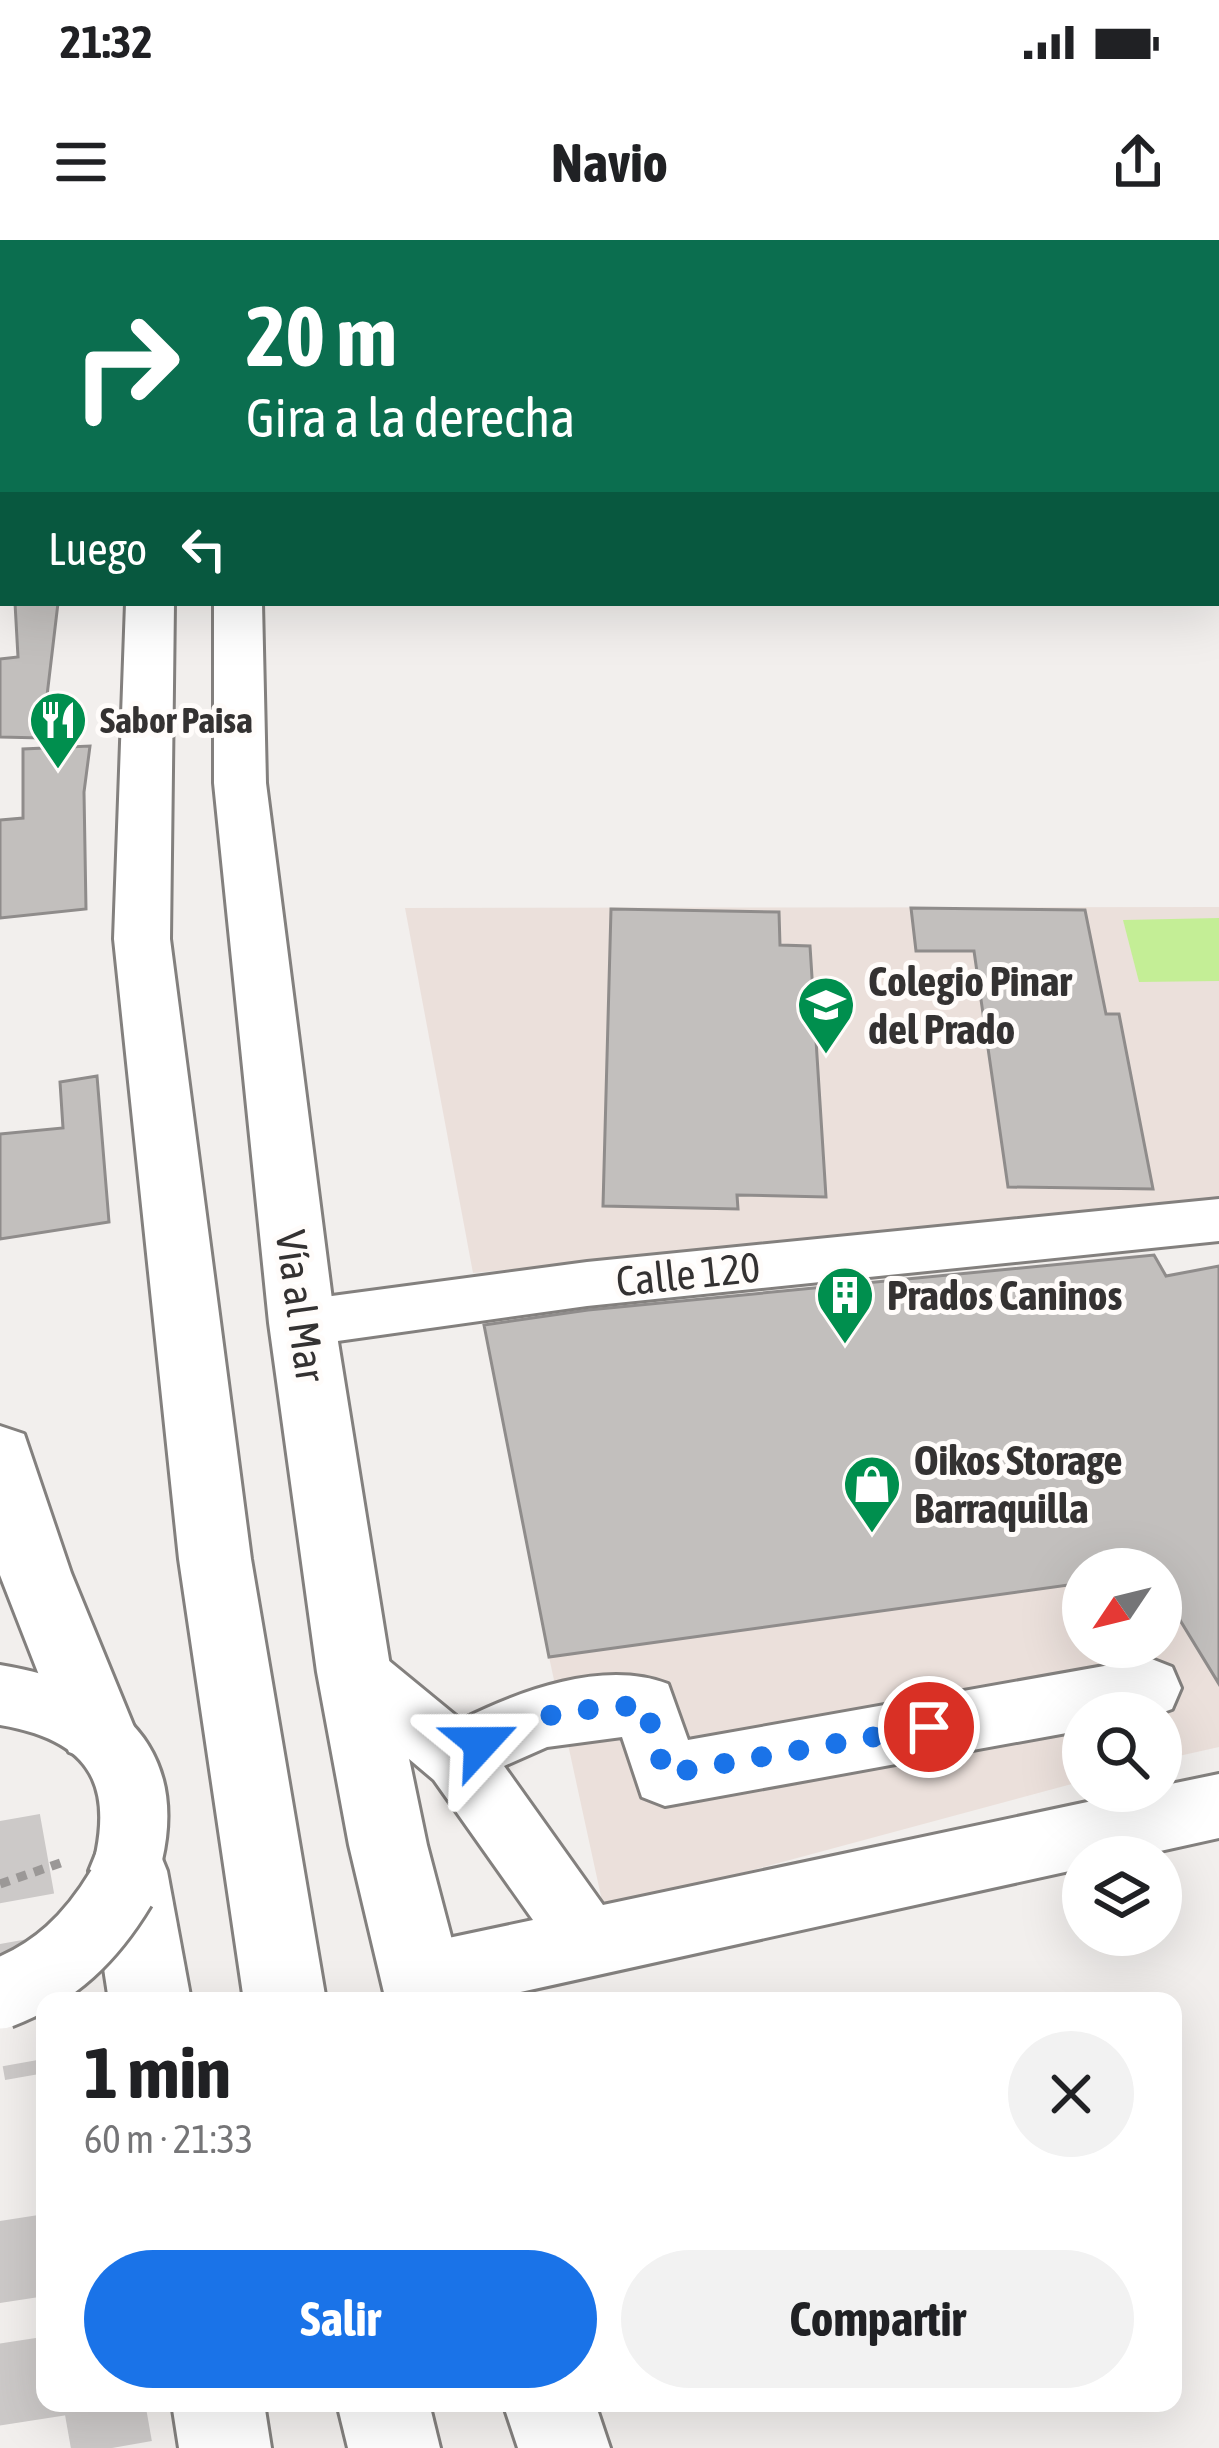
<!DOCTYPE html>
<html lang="es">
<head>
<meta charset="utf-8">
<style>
  :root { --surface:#fff; --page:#f2f2f2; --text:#202124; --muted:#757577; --accent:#1a73e8 }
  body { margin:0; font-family:"Asap Condensed",sans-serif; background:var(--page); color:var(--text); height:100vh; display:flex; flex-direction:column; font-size:45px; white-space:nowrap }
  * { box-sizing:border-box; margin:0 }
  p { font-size:39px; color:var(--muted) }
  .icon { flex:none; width:66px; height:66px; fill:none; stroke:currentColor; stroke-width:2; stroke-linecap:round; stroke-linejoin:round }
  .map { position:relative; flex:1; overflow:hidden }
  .side { position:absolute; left:36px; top:1752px; width:1146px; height:420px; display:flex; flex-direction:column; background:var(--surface); border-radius:24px; box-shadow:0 12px 48px #0002 }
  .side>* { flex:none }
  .top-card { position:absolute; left:0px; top:0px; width:1221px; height:366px; box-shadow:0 12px 48px #0002; background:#0b6e4f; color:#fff; overflow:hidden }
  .needle { width:78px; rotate:235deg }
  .tools { position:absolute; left:1062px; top:1308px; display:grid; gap:24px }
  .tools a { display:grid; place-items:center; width:120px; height:120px; border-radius:50%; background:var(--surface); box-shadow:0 12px 48px #0002; font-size:60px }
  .pin { position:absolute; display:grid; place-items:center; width:102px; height:102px; color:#fff; margin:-51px; border:6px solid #fff; border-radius:50%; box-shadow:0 3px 12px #0007 }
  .me { position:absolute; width:132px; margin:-66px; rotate:66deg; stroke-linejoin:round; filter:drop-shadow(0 0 9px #0008) }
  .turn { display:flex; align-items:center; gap:42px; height:252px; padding:0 48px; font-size:54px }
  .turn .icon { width:156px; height:156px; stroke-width:2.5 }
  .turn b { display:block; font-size:84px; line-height:102px }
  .then { display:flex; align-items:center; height:114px; padding:0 48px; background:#0003; gap:24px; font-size:45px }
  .round { display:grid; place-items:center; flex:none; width:126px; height:126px; border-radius:63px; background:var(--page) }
  .summary { display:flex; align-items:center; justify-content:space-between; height:204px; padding:0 48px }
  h1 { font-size:72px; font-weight:700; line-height:90px }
  .button { display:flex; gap:24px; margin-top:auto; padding:24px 48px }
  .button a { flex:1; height:138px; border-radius:72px; background:var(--accent); color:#fff; font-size:48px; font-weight:700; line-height:138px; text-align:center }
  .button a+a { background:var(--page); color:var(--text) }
  .status { display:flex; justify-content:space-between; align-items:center; height:84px; padding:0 60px; background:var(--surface); direction:ltr }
  .status svg { height:33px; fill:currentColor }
  header { display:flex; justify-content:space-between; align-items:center; height:156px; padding:0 48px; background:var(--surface); font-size:54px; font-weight:700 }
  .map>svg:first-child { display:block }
  .built { fill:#ebe0db }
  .green { fill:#c4ee96 }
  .building { fill:#c2bfbd; stroke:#8f8c8b; stroke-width:3 }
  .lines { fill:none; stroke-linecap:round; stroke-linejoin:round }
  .major-tunnel { stroke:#ccc9c8; stroke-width:81; stroke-dasharray:81 40; stroke-linecap:butt }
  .minor-casing { stroke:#83807e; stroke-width:6 }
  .major-casing { stroke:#83807e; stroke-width:6 }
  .highway-casing { stroke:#83807e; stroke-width:6 }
  .path { stroke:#9b9897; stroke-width:9; stroke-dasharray:10 8; stroke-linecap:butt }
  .minor { fill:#fff; fill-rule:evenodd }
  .major { fill:#fff; fill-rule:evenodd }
  .highway { fill:#fff; fill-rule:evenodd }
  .minor-bridge-casing { stroke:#83807e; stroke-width:75; stroke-linecap:butt }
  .minor-bridge { stroke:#fff; stroke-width:69 }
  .route { stroke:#1a73e8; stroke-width:21; stroke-dasharray:0 37.8 }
  .labels { text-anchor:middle; stroke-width:10; stroke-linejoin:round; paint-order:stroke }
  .far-poi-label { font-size:36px; font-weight:bold; fill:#343232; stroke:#fffcfa; text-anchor:start }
  .poi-label { font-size:42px; font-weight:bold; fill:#343232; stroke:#fffcfa; text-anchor:start }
  .street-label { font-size:42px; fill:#343232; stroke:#fffcfa }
</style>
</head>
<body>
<div class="status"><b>21:32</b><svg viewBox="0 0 49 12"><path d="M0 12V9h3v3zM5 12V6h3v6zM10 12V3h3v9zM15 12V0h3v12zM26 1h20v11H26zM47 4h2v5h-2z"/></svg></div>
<header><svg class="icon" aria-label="menu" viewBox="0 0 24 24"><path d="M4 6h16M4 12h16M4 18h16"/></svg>Navio<svg class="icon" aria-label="share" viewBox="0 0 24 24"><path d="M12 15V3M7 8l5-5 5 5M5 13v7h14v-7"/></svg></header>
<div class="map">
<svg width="1219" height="2208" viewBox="0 0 1219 2208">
  <rect width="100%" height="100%" fill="#f2efed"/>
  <g class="built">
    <path d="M1219,667V962L473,1033L405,668Z"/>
    <path d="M1219,1324V1507L1161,1520V1473H1083V1541L604,1670L549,1417L1083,1343V1407H1161V1333Z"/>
  </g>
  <path class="green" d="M1219,678V741L1139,742L1123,680Z"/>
  <g class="building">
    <path d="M15,363H58L42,498L0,497V419L18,417Z"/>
    <path d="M90,506L84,552L86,669L0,678V580L23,578V509Z"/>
    <path d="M911,668L1085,670L1106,774H1119L1153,949L1008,947L974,711H916Z"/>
    <path d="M611,669L779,672L780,705L810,706L826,957L737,955L738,969L603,966Z"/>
    <path d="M97,836L109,982L0,999V894L63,888L60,842Z"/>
    <path d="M1154,1015L1166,1036L1219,1026V1444L1161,1349V1329H1083V1343L549,1417L484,1085L588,1070Z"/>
  </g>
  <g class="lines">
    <g class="major-tunnel">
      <path d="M0,1581L45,1833"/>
      <path d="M0,1981L35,2208"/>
      <path d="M104,2163L112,2208"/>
    </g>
    <defs>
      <g id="minor">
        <path d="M1219,959V1001L587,1066L302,1106L282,1099L274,1083L282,1067L302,1060L587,1022Z"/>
        <path d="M354,1403L377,1411L461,1480C519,1451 604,1419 668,1444L688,1500L1149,1418L1172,1427L1181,1448L1172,1469L1161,1473H1083V1490L665,1566L642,1557L622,1497L547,1507L504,1526L603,1665L1139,1551H1161V1546L1219,1534V1598L1133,1617H1083V1628L480,1761H394L385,1739L395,1714L420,1704L533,1680L434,1540L331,1453L322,1432L331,1411Z"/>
        <path d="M0,1425C143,1448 204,1533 145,1672L121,1682L97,1672L87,1648C116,1557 102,1502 0,1485Z"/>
      </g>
      <g id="major">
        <path d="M0,1186L24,1194L71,1333L134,1487L123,1512L96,1522L69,1512L0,1335Z"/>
        <path d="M128,1592L156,1604L167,1631L191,1761H109L89,1631L100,1604Z"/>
        <path d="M172,2163H264L271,2208H179Z"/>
      </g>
      <g id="highway">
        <rect x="153" y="0" width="40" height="3"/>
        <rect x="216" y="0" width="40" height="3"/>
        <path d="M126,363H174L170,699L251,1319L326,1761H244L179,1319L114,699Z"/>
        <path d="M214,363H262L266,543L335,1083L391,1432L427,1605L468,1761H386L349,1605L317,1432L269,1083L214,543Z"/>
        <path d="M337,2163H429L440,2208H348Z"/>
        <path d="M503,2163H595L610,2208H518Z"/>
      </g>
    </defs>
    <use href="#minor" class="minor-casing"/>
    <use href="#major" class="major-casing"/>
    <use href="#highway" class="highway-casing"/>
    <path class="path" d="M0,1644L66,1621"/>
    <use href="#minor" class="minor"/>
    <use href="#major" class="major"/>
    <use href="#highway" class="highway"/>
    <defs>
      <path id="minor-bridge" d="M0,1754C55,1733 91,1698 121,1648"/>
    </defs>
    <use href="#minor-bridge" class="minor-bridge-casing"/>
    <use href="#minor-bridge" class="minor-bridge"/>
  </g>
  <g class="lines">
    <path class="route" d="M481,1503C531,1471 587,1469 645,1465L665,1534L929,1487"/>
  </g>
  <defs>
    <symbol id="restaurant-pin" viewBox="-11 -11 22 30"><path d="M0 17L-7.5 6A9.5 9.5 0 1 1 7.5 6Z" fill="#008f4e" stroke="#fffcfa"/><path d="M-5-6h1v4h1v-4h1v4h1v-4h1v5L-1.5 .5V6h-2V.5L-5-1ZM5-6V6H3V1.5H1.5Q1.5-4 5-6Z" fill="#fff"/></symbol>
    <symbol id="school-pin" viewBox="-11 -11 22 30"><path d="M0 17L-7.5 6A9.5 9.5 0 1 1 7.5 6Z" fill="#008f4e" stroke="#fffcfa"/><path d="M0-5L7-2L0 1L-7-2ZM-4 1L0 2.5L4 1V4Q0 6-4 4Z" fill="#fff"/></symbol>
    <symbol id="building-pin" viewBox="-11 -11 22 30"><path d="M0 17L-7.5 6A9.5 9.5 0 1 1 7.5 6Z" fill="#008f4e" stroke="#fffcfa"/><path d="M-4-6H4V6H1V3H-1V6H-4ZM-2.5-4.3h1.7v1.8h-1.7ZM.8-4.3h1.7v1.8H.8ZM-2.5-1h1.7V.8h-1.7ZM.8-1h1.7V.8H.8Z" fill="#fff"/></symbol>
    <symbol id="shop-pin" viewBox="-11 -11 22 30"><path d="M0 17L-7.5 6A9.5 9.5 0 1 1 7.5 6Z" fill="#008f4e" stroke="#fffcfa"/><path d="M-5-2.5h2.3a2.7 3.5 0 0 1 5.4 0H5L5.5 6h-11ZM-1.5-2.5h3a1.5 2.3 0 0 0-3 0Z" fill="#fff"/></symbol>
  </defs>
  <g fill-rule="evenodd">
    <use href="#restaurant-pin" x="25" y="447" width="66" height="90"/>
    <use href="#school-pin" x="793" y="732" width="66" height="90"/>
    <use href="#building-pin" x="812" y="1022" width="66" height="90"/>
    <use href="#shop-pin" x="839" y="1211" width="66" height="90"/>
  </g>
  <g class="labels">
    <g class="far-poi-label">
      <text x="100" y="493">Sabor Paisa</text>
    </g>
    <g class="poi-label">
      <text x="868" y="756">Colegio Pinar<tspan x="868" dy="48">del Prado</tspan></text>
      <text x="887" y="1070">Prados Caninos</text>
      <text x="914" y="1235">Oikos Storage<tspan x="914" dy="48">Barraquilla</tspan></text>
    </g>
    <g class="street-label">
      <text transform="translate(688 1034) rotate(-6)" y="15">Calle 120</text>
      <text transform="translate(301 1066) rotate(82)" y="15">Vía al Mar</text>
    </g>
  </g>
</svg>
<div class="tools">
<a><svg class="needle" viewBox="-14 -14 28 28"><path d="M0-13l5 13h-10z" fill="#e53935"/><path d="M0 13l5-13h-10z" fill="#757577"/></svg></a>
<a><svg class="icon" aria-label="search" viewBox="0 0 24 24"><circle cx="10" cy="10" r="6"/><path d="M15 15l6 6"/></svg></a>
<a><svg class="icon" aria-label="layers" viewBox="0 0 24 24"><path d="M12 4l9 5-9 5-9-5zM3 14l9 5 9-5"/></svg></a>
</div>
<div class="pin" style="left:929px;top:1487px;background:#d93025"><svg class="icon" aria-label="arrive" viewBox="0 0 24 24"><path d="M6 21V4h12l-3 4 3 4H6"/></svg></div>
<svg class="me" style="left:481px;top:1503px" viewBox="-20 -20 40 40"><path d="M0-17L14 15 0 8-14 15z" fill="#1a73e8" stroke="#fff" stroke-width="4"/></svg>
<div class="top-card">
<div class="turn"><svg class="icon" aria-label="right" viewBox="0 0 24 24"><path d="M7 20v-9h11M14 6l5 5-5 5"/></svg><div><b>20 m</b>Gira a la derecha</div></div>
<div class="then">Luego<svg class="icon" aria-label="left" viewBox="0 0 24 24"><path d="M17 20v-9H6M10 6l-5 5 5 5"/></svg></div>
</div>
<section class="side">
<div class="summary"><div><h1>1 min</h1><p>60 m · 21:33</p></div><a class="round"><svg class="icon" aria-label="close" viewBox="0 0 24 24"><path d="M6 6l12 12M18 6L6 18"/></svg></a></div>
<div class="button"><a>Salir</a><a>Compartir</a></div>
</section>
</div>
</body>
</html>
